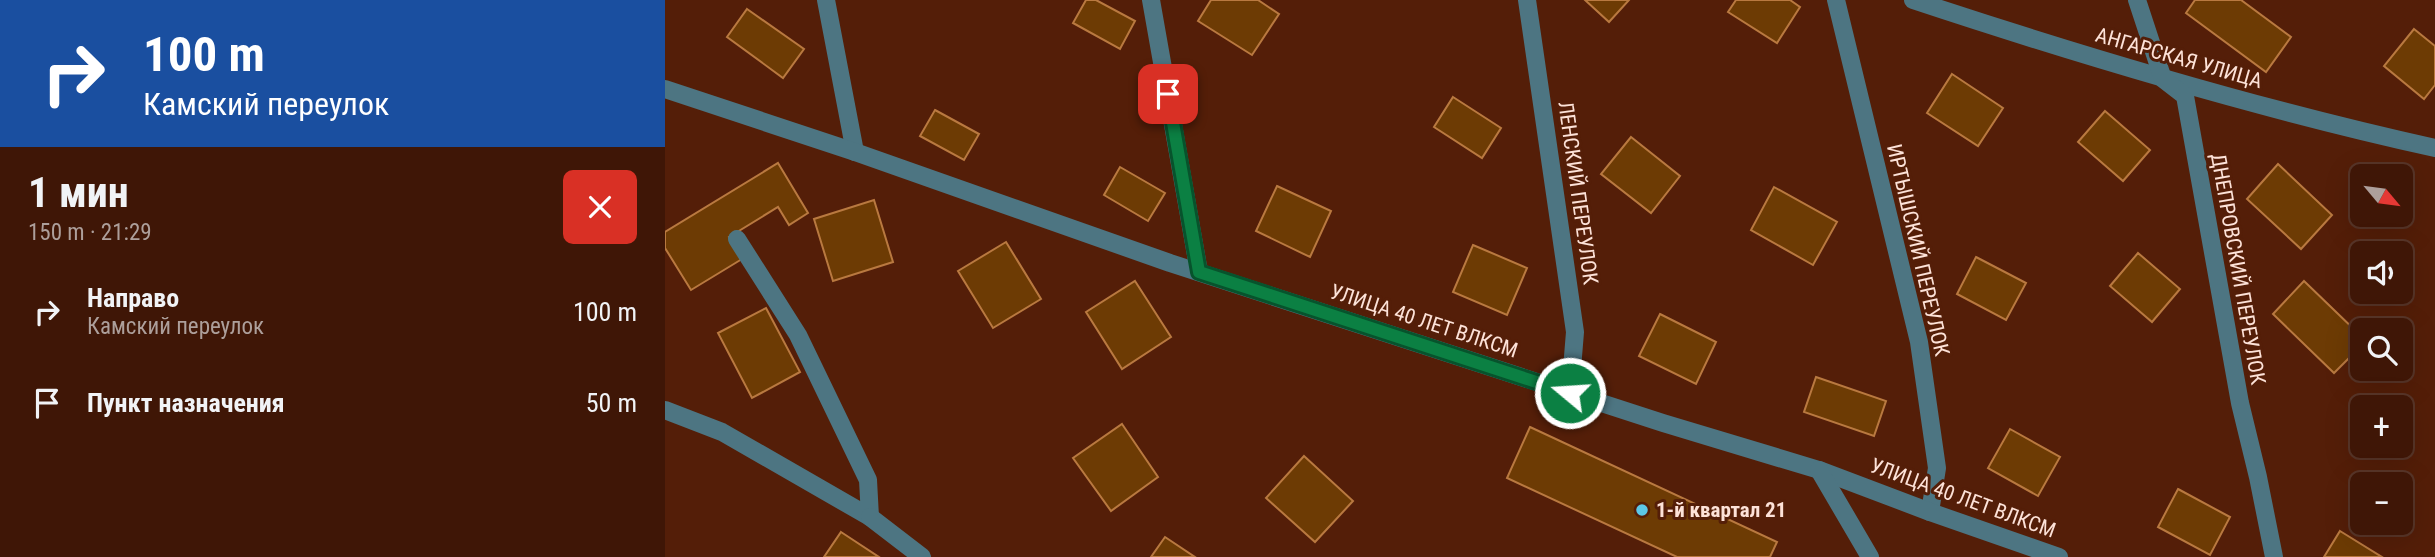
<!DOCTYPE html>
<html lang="ru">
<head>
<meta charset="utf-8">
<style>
  :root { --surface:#3f1606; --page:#4a2314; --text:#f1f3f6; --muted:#ad9f9b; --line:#583528 }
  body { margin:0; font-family:"Roboto Condensed",sans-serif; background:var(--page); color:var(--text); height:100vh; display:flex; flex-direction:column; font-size:26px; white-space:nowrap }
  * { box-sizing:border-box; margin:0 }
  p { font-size:23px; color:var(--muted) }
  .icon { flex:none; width:38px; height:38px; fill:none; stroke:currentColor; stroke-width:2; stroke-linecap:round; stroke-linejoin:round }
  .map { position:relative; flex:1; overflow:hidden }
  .sheet { display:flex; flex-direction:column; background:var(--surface); width:665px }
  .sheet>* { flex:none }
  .guide { background:#1a4fa0; color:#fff; overflow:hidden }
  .needle { width:46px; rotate:119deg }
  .buttons { position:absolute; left:1685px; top:164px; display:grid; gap:14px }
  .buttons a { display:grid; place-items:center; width:63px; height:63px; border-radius:10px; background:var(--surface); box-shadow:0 7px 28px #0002,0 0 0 2px var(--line); font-size:35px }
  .pin { position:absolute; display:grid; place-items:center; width:60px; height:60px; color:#fff; margin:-30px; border-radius:14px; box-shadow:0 4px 10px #0006 }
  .me { position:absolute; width:77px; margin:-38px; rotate:288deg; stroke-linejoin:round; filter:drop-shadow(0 0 5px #0008) }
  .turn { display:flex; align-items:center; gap:24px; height:147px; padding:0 28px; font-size:32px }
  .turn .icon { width:91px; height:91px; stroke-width:2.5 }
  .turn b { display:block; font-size:49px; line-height:60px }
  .round { display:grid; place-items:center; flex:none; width:74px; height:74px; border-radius:10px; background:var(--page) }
  .head { display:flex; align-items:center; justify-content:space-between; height:119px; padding:0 28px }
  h1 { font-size:42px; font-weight:700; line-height:52px }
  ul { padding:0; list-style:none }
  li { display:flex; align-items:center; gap:21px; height:91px; padding:0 28px }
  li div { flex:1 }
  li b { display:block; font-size:26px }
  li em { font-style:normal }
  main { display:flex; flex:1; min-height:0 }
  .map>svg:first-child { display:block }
  .building { fill:#6d3b04; stroke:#b97940; stroke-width:2 }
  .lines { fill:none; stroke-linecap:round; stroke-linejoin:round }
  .minor { stroke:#4d7582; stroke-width:18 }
  .route-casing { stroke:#07532c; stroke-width:18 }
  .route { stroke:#0b8043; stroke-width:12 }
  .poi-dot { fill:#5cc7e8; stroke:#541e08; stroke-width:2.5 }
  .labels { text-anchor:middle; stroke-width:6; stroke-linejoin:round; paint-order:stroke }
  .street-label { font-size:21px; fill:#fde2d8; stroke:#541e08 }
  .poi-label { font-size:21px; font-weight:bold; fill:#fde2d8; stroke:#541e08; text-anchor:start }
</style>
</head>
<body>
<main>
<section class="sheet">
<div class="guide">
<div class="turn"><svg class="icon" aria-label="right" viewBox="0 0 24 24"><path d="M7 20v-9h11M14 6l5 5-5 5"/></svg><div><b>100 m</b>Камский переулок</div></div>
</div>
<div class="head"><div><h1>1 мин</h1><p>150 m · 21:29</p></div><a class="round" style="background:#d93025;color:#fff"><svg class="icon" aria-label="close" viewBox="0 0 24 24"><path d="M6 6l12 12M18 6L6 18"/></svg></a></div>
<ul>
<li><svg class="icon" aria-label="right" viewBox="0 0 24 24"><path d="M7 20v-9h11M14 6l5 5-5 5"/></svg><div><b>Направо</b><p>Камский переулок</p></div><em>100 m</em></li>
<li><svg class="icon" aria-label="arrive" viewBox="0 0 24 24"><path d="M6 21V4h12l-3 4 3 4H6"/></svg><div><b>Пункт назначения</b></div><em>50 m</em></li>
</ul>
</section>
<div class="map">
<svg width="1770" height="557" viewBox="0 0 1770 557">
  <rect width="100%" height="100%" fill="#541e08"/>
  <g class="building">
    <path d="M421,0H431L470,21L455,49L408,23Z"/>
    <path d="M546,0H593L614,14L587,55L533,21Z"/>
    <path d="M920,0H964L944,22Z"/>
    <path d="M1071,0H1125L1135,7L1112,43L1063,12Z"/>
    <path d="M1530,0H1576L1626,37L1601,72L1521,13Z"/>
    <path d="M82,9L139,49L118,78L62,37Z"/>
    <path d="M1749,29L1770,46V85L1759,99L1719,66Z"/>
    <path d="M1287,74L1338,108L1313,146L1262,113Z"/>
    <path d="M788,97L836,128L817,158L769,127Z"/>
    <path d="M270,110L314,134L299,160L255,136Z"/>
    <path d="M1440,111L1485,150L1458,181L1413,142Z"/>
    <path d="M966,137L1015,176L986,213L936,174Z"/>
    <path d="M113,163L143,213L124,225L113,207L64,237L77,259L26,290L0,248V232Z"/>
    <path d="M1613,164L1667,215L1636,249L1582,199Z"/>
    <path d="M455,167L500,193L483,221L439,195Z"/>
    <path d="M612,186L666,211L645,257L591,231Z"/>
    <path d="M1109,187L1172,222L1148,265L1086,230Z"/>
    <path d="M209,200L228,262L168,281L149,219Z"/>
    <path d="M341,242L376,299L328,328L293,271Z"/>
    <path d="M808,245L862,268L842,315L788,292Z"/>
    <path d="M1473,253L1515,289L1487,322L1445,286Z"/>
    <path d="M1311,257L1361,283L1341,320L1292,294Z"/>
    <path d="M470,281L506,337L457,369L421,312Z"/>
    <path d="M1639,281L1698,338V344L1669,373L1608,314Z"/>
    <path d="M101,308L135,372L87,398L53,333Z"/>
    <path d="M995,314L1051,342L1031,384L974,356Z"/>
    <path d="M1151,377L1221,401L1209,436L1139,412Z"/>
    <path d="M457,424L493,477L446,511L408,458Z"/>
    <path d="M865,427L1112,542L1105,557H1012L842,478Z"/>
    <path d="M1345,429L1395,457L1373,496L1323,468Z"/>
    <path d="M639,456L688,501L650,542L601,498Z"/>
    <path d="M1513,489L1565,517L1545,555L1493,527Z"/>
    <path d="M1675,531L1717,557H1659Z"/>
    <path d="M176,532L214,557H159Z"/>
    <path d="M500,537L530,557H486Z"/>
  </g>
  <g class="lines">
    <g class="minor">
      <path d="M161,0L190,152"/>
      <path d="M486,0L534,272"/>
      <path d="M862,0L910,332L905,393"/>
      <path d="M1171,0L1254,342L1272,468L1265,512"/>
      <path d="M1248,0C1420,57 1593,109 1770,148"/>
      <path d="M1472,0L1498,79L1520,96L1575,403L1593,477L1609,557"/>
      <path d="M0,89L190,152L505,263L998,423L1154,470L1265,512L1394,557"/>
      <path d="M0,410L57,432L205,517L203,480L133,335L72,239"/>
      <path d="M1154,470L1205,557"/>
      <path d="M205,517L257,557"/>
    </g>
  </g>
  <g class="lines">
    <defs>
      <path id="route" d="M503,94L534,272L905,393"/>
    </defs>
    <use href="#route" class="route-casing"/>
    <use href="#route" class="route"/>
  </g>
  <circle class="poi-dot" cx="977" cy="510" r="7"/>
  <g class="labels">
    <g class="street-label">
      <text transform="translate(1514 58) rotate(16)" y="7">АНГАРСКАЯ УЛИЦА</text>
      <text transform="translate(913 193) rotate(82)" y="7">ЛЕНСКИЙ ПЕРЕУЛОК</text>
      <text transform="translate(1253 250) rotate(77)" y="7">ИРТЫШСКИЙ ПЕРЕУЛОК</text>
      <text transform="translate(1573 269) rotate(80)" y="7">ДНЕПРОВСКИЙ ПЕРЕУЛОК</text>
      <text transform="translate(759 321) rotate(18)" y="7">УЛИЦА 40 ЛЕТ ВЛКСМ</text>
      <text transform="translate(1298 498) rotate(20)" y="7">УЛИЦА 40 ЛЕТ ВЛКСМ</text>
    </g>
    <g class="poi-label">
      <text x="991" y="517">1-й квартал 21</text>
    </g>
  </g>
</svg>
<div class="buttons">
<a><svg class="needle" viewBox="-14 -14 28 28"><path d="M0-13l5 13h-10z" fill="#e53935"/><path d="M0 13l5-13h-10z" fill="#ad9f9b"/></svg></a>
<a><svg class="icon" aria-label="sound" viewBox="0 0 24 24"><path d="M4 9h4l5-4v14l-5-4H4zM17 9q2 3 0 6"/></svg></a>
<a><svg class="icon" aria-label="search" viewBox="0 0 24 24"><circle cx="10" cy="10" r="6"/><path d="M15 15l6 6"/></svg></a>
<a>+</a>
<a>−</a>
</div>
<div class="pin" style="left:503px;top:94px;background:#d93025"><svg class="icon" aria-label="arrive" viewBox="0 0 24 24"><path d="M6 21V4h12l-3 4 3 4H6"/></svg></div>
<svg class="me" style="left:905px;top:393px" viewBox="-20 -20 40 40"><circle r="17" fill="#0b8043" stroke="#fff" stroke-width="3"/><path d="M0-11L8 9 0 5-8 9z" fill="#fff"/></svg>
</div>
</main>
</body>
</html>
